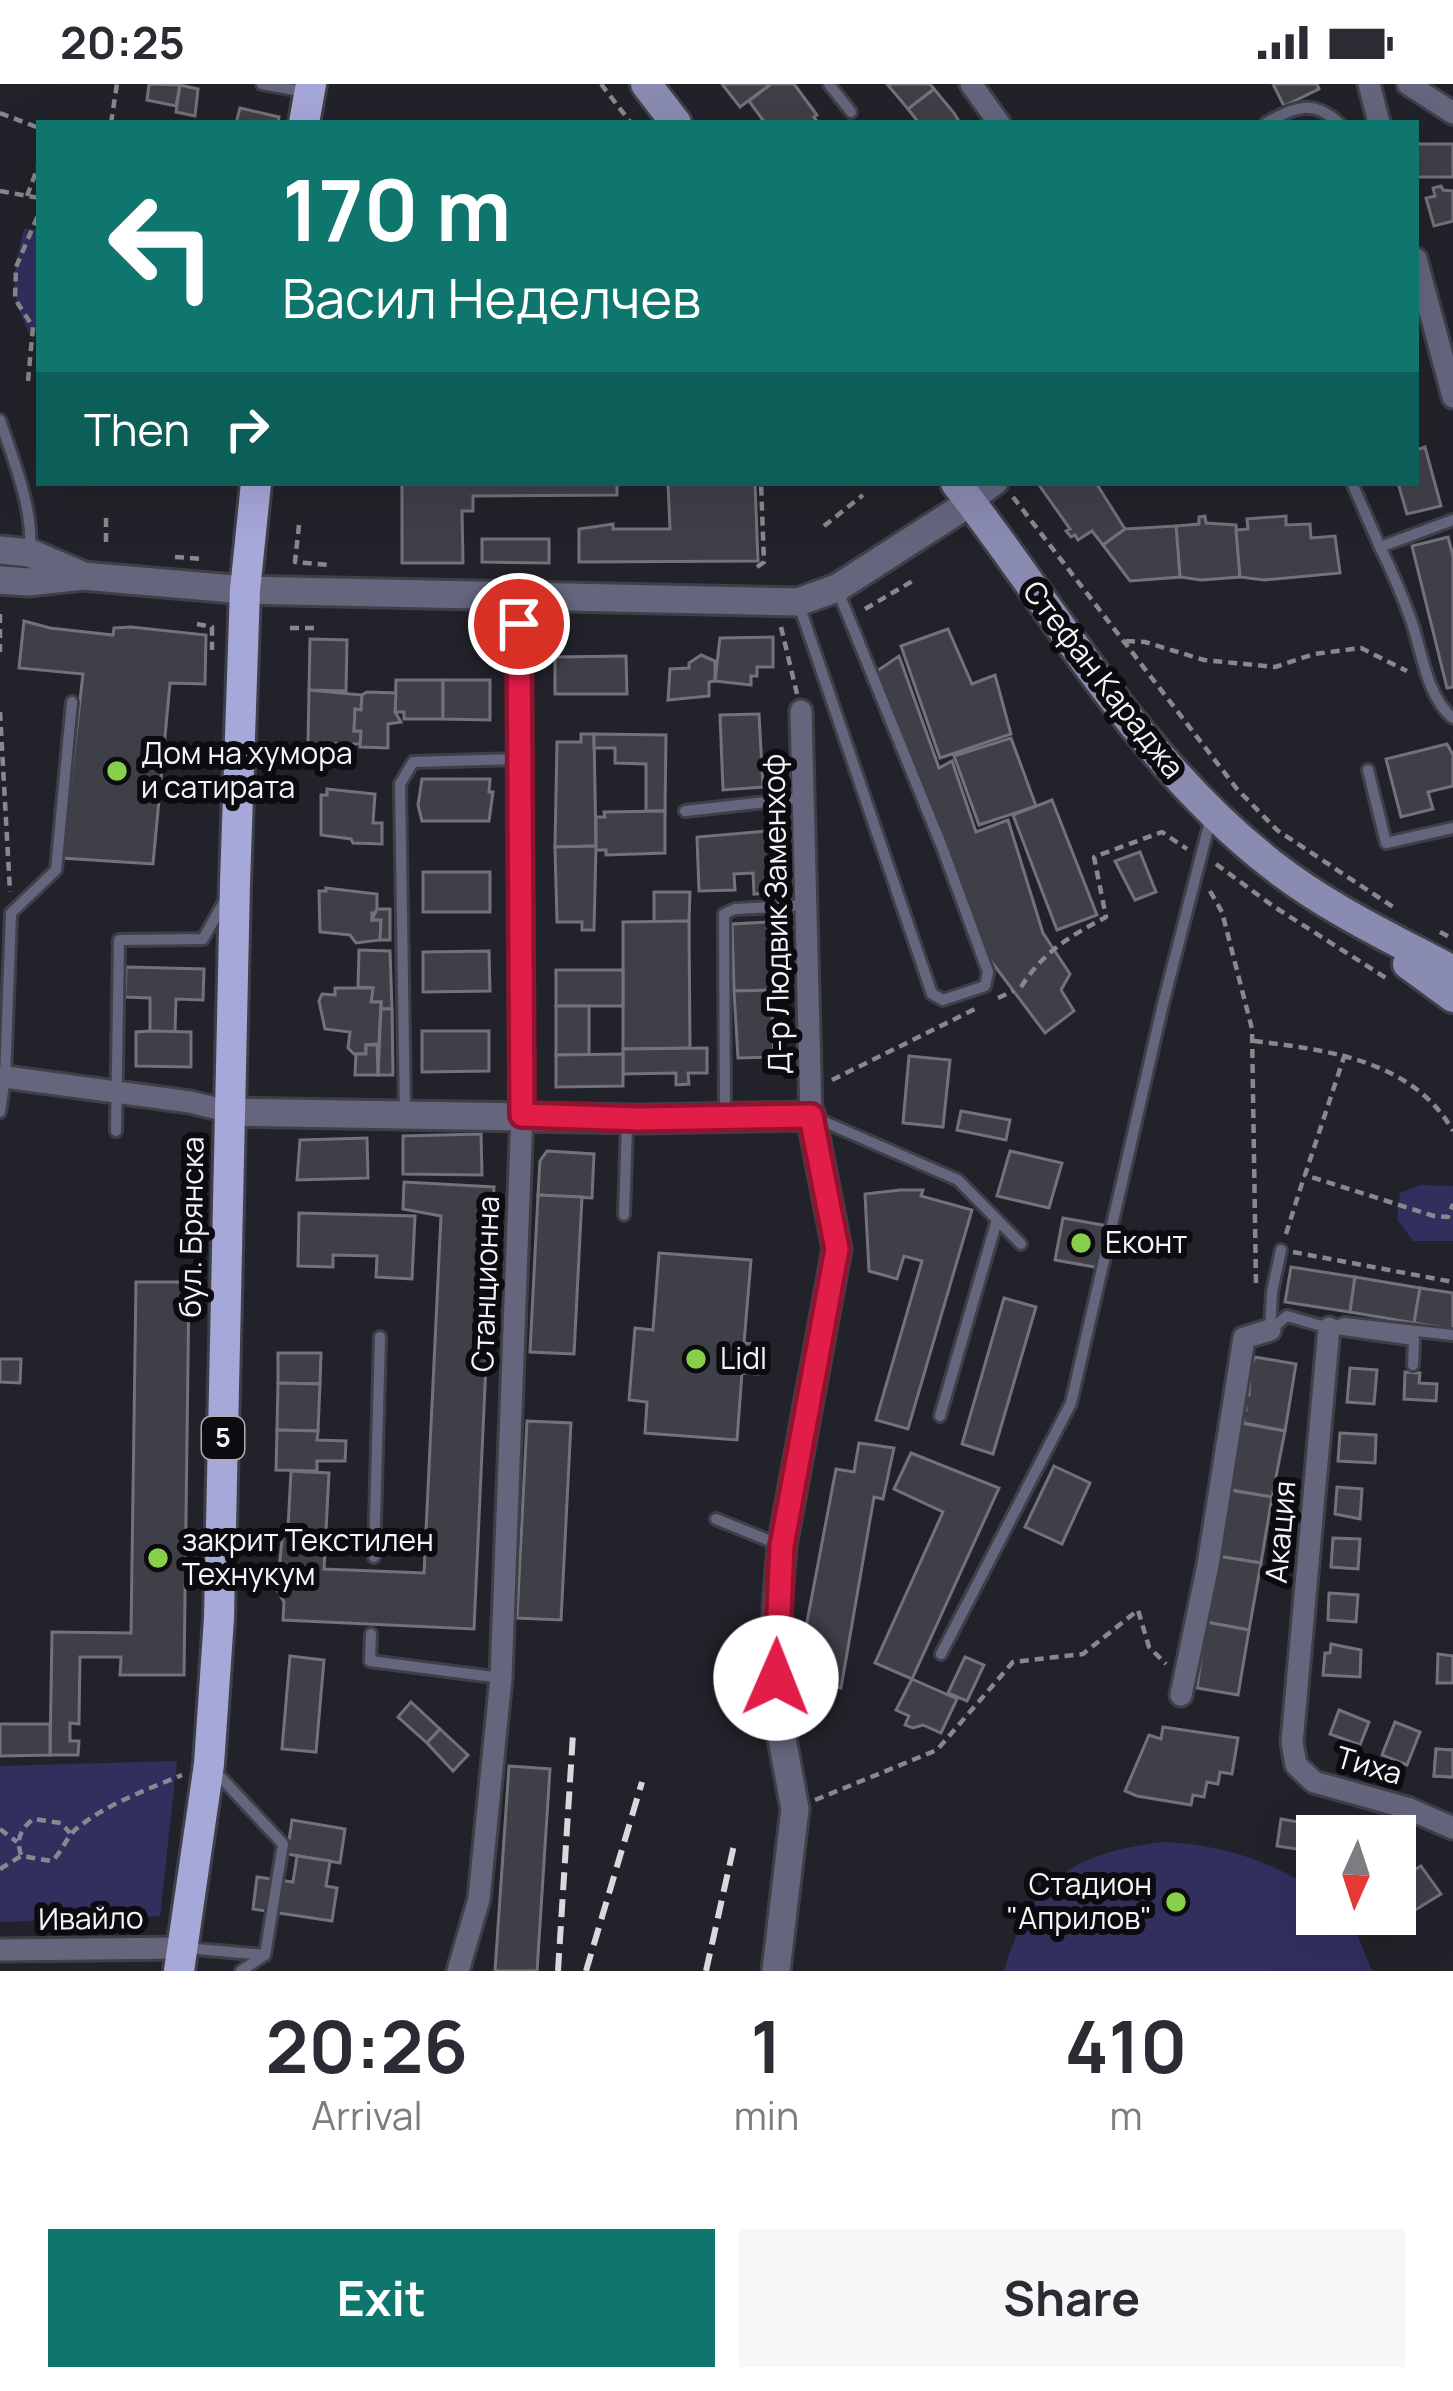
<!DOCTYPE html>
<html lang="en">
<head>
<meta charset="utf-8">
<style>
  :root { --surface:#fff; --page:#f7f7f7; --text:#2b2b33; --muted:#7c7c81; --accent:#0f766e }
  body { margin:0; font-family:Manrope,sans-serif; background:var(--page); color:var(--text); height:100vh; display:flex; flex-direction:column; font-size:45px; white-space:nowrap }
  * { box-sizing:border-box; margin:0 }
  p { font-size:39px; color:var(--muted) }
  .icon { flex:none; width:66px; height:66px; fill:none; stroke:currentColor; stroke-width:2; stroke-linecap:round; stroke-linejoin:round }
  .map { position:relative; height:1887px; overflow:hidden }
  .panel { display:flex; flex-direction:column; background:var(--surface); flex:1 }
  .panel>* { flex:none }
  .guide { position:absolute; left:36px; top:36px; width:1383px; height:366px; border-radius:0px; box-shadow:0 12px 48px #0002; background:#0f766e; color:#fff; overflow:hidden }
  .needle { width:78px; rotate:183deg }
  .buttons { position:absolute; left:1296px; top:1731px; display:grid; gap:24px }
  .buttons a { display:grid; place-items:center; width:120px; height:120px; border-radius:0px; background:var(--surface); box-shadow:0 12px 48px #0002; font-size:60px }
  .pin { position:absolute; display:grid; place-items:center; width:102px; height:102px; color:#fff; margin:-51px; border:6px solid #fff; border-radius:50%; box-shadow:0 3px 12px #0007 }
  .me { position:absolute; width:132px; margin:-66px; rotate:1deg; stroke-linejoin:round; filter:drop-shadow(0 0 9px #0008) }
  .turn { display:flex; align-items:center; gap:42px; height:252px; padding:0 48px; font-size:54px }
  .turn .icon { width:156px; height:156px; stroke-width:2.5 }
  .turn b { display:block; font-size:84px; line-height:102px }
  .then { display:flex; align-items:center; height:114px; padding:0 48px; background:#0003; gap:24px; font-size:45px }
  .eta { display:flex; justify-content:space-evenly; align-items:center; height:204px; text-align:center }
  .eta b { font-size:72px; font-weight:700; line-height:84px }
  .primary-button { display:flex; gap:24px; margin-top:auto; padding:24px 48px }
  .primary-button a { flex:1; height:138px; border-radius:0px; background:var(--accent); color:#fff; font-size:48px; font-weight:700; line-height:138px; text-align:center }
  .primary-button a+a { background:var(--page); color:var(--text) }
  .status { display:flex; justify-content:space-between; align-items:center; height:84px; padding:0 60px; background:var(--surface); direction:ltr }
  .status svg { height:33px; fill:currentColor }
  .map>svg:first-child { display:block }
  .green { fill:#322f5f }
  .building { fill:#3f3f48; stroke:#72727b; stroke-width:3 }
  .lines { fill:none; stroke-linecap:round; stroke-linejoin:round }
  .service-casing { stroke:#3f4047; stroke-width:16 }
  .minor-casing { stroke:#3f4047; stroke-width:27 }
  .tertiary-casing { stroke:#3f4047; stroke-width:33 }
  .secondary-casing { stroke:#3f4047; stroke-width:36 }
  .primary-casing { stroke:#3f4047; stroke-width:36 }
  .path { stroke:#88898f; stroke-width:4.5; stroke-dasharray:9 6; stroke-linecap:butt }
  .service { stroke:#65667e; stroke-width:10 }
  .minor { stroke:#65667e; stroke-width:21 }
  .tertiary { stroke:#65667e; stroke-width:27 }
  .secondary { stroke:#8a8bb1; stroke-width:30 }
  .primary { stroke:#a7a8da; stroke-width:30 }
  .rail { stroke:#d8d9de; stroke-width:6; stroke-dasharray:18 9; stroke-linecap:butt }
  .route-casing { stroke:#92132f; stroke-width:30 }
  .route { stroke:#e11d48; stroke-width:21 }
  .poi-dot { fill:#87cf4a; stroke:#0c0c10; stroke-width:4.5 }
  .labels { text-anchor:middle; stroke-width:12; stroke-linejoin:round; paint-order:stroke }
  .shield { fill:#0c0c10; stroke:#aeaeb3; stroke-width:3 }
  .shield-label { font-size:27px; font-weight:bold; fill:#f4f4f9 }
  .street-label { font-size:30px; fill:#f4f4f9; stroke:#0c0c10 }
  .poi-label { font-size:30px; fill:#f4f4f9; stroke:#0c0c10; text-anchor:start }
</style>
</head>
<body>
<div class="status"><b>20:25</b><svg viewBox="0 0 49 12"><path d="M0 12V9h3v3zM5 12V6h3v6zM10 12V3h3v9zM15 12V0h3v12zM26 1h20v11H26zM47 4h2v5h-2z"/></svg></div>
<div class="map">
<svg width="1453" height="1887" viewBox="0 0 1453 1887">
  <rect width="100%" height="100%" fill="#22232a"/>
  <g class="green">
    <path d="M24,145H39V249L29,248C8,210 13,185 24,145Z"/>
    <path d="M1420,1101L1453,1102V1157H1413L1397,1135L1400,1109Z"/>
    <path d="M177,1677L160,1832L0,1838V1682Z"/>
    <path d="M1163,1758C1219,1760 1270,1776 1317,1808V1830L1342,1831L1357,1850L1372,1887H1004C1030,1797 1072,1769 1163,1758Z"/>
  </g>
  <g class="building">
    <path d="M149,0L180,1L176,22L147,16Z"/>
    <path d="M722,0H771L740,23Z"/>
    <path d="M771,0H794L817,31L814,33L818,39H765L749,17Z"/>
    <path d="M887,0H930L934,5L908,25Z"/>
    <path d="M1273,0H1317L1319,5L1284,22Z"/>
    <path d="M180,1L198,5L195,32L176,28Z"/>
    <path d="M934,5L954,29L960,39H919L908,25Z"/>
    <path d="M240,24L279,33L278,39H236Z"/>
    <rect x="1416" y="60" width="37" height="33"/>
    <path d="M1441,102L1443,106L1453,107V137L1434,142L1426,114L1435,112L1433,104Z"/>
    <path d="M1425,363L1441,422L1407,430L1398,399H1416V366Z"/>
    <path d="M402,399H617V411L473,412V427H462L463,479H402Z"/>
    <path d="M668,399H755L758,477L579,478V445L613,440V445H670Z"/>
    <path d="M1041,399H1096L1125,445L1103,461L1092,447L1078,456L1075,451L1071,453L1066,447L1070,445L1039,401Z"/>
    <path d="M1205,432L1206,439L1236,441L1240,493L1201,496L1180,493L1176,442L1199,440V433Z"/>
    <path d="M1286,432V441L1310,440L1311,454L1335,452L1340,489L1264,496L1240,493L1236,446L1248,445L1247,435Z"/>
    <path d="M1176,442L1180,493L1130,497L1103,461L1125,445Z"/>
    <path d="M1448,453L1453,472V603L1447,604L1412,462Z"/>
    <path d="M482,455H549V479L482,478Z"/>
    <path d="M24,537L50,544L113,551L114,544L131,543L206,551L205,600L170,599L153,780L62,774L83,590L19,584Z"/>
    <path d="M948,545L972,600L995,591L1011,650L940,674L901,562Z"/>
    <path d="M773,553V583H757V592H751V601L715,597L720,554Z"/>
    <path d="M310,555L347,556L346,607L309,606Z"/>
    <path d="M701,571L715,577V597L709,598V612L668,616L670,585L689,584V579Z"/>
    <path d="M626,572L627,610H555V573Z"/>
    <path d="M899,572L939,684L952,677L976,748L1008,736L1043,849L1070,890L1061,906L1074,927L1045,949L988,873L877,587Z"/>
    <path d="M396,596H443V635H404V628H395Z"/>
    <path d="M443,596H490V636L443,635Z"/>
    <path d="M309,606L362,611L361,626L355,625L354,647H361L360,660L308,659Z"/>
    <path d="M367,608L396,609L395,628L401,638L388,640V664L360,663L361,647H354L355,625L361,626L362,611Z"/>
    <path d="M759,630L763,703L723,706L720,631Z"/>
    <path d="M581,650H594L596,762L555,763L557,658H581Z"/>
    <path d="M594,650L666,651L665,727H646V680L615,679V664H594Z"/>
    <path d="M1011,654L1036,722L979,741L954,672Z"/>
    <path d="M1447,660L1453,671V702L1428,708L1433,725L1401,733L1386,675Z"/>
    <path d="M422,695H490L489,708H493L489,737H422L418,721Z"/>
    <path d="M327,705L375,710L373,739H382V760L353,759L351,755L321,751V711H327Z"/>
    <path d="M1052,716L1097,831L1057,846L1013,731Z"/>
    <path d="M665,727V769L606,771V766H596V733H605L604,728Z"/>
    <path d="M780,746V765H776L777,808L754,810L753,789L734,790L735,806L699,807L697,753Z"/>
    <path d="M596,762L594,846H582V838H557L555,763Z"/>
    <path d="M1140,768L1156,808L1135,816L1115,777Z"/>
    <rect x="423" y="788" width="67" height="40"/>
    <path d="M326,804L377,810V829H372V836H381L380,856L356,859L350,851L320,848L319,807H326Z"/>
    <path d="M654,808H690L689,837L654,838Z"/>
    <path d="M377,825H390V856H380L381,836H372Z"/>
    <path d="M689,837L690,964L623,965V838Z"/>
    <path d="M768,838L771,906L734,907L732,840Z"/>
    <path d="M359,866L390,867L392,925H381V918H371L373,904L358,903Z"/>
    <path d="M489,867L490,907L423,908V868Z"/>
    <path d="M126,883L204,885L203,916L176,915L175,948L150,947V914L125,913Z"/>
    <rect x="556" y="886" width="67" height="36"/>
    <path d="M335,904H373L371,918H381L379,960L366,961V970H354L348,964L350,948L325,945L319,917L322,910L335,911Z"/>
    <path d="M771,906L774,973L738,974L734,907Z"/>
    <rect x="556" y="922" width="33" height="49"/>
    <path d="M381,925H392L393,991H378Z"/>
    <path d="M150,947L191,948V983L136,982V948Z"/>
    <path d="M422,947H489V987L422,988Z"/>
    <path d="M366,961H377L378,991H355L356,970H366Z"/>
    <path d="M707,964V989H688L689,1000L676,1001V989L623,990V965Z"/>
    <path d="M623,970V1002L556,1003V971Z"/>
    <path d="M909,972L950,976L943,1043L903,1039Z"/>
    <path d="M961,1027L1010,1036L1006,1056L957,1046Z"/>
    <path d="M481,1050L482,1091L403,1090V1052Z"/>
    <path d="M367,1054L368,1094L297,1096L300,1056Z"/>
    <path d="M547,1067L594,1070L592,1114L538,1111L540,1077Z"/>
    <path d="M1010,1067L1062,1079L1049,1124L997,1112Z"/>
    <path d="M404,1098L494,1103L474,1545L283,1536L284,1518L277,1506L283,1446L288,1444L291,1387L329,1389L324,1485L424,1489L441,1132L403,1125Z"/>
    <path d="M900,1106H923L921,1112L972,1126L908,1345L876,1336L922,1177L904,1172L897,1195L869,1187L865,1110Z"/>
    <path d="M538,1111L582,1113L574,1270L530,1268Z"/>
    <path d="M299,1129L415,1132L412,1195L376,1193L377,1172L333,1171V1183L298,1182Z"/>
    <path d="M1063,1134L1108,1142L1100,1184L1055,1176Z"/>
    <path d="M659,1169L751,1176L744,1259L760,1261L758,1290L742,1289L737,1356L645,1349L647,1318L629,1316L635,1244L653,1246Z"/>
    <path d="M1291,1183L1355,1193L1350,1228L1285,1218Z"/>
    <path d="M1355,1193L1420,1204L1414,1239L1350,1228Z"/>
    <path d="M136,1198H189L184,1591H120L121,1573H80L79,1640L70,1639V1657H79L78,1671H50L52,1548L131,1549Z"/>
    <path d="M1420,1204L1453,1209V1245L1414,1239Z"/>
    <path d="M1004,1214L1036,1223L993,1370L962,1360Z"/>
    <path d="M278,1269H321L320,1300L278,1299Z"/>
    <path d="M1255,1273L1296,1280L1285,1347L1244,1339L1243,1327L1246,1326L1245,1312L1249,1311L1250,1285Z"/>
    <path d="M0,1275H21L20,1299L0,1298Z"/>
    <path d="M1350,1284L1377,1286L1374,1320L1347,1318Z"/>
    <path d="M1405,1288L1420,1289L1419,1299L1437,1300L1436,1317L1404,1315Z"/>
    <path d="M278,1299L320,1300L318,1347L277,1346Z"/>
    <path d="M527,1337L571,1339L561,1536L517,1534Z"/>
    <path d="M1241,1339L1285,1347L1272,1413L1232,1406Z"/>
    <path d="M277,1346L318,1347L317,1356L346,1357L345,1377H317V1387L276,1386Z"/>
    <path d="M1340,1349L1376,1351L1375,1379L1338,1377Z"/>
    <path d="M859,1359L894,1364L883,1415L874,1413L841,1604L796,1596L836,1385L854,1388Z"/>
    <path d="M911,1369L999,1404L912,1595L875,1579L943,1428L894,1405Z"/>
    <path d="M1054,1382L1090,1399L1062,1460L1025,1443Z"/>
    <path d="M1337,1403L1362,1405L1360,1435L1335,1430Z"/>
    <path d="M1229,1406L1272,1413L1261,1479L1217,1472L1223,1459L1222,1444H1225L1224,1432L1228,1431L1227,1417L1230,1416Z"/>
    <path d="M1333,1454L1360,1455L1358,1485L1331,1483Z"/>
    <path d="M1217,1472L1261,1479L1249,1546L1206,1538L1209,1536L1207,1525H1211L1210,1510H1214Z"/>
    <path d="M1329,1509L1358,1511L1356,1538L1328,1536Z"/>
    <path d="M1206,1538L1249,1546L1238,1611L1197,1604Z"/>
    <path d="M1331,1560L1361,1566L1360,1593L1323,1591L1325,1569H1330Z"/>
    <path d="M1438,1570L1453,1572V1599H1437Z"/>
    <path d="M290,1572L324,1576L316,1668L282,1665Z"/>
    <path d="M965,1573L984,1581L967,1617L948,1609Z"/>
    <path d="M912,1595L957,1615L941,1649L923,1641L913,1644L905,1641L909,1632L896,1626Z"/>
    <path d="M411,1618L440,1645L427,1659L398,1633Z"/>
    <path d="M1339,1626L1369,1638L1360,1661L1330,1650Z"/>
    <path d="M1395,1638L1420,1648L1407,1681L1382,1671Z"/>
    <path d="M0,1640H50V1671L0,1672Z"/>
    <path d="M1163,1643L1238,1654L1232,1690L1220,1688L1218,1700L1207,1698L1204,1713L1193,1711L1191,1721L1137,1712L1125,1707L1149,1651L1161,1655Z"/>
    <path d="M440,1645L468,1671L453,1687L427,1659Z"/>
    <path d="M1436,1665L1453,1666V1693L1434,1692Z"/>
    <path d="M1436,1665L1453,1666V1693L1434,1692Z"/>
    <path d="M509,1682L550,1685L537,1887H495Z"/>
    <path d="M1281,1735L1321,1742L1317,1768L1277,1762Z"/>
    <path d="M292,1736L345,1745L340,1779L287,1770Z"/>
    <path d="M297,1772L330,1777L326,1802L337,1804L332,1837L253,1825L257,1793L293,1798Z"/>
    <path d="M1421,1782L1441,1810L1399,1836L1395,1829V1797Z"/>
  </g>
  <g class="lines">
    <defs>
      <g id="service">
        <path d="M262,0L306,8"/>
        <path d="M829,0L851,28"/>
        <path d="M1266,39C1294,23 1313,15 1339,39"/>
        <path d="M0,336C13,375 33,423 30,465"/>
        <path d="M1352,399L1380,463"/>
        <path d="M1453,436L1380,463C1392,487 1402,511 1411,536C1422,567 1426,612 1453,634"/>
        <path d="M799,521L932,910L943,916L985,902L988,888L942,763L838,507"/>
        <path d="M1368,686L1386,759L1453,744"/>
        <path d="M685,727L802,714"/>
        <path d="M0,1028L5,993L11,829L56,786L72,618"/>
        <path d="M405,1030L400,700L413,678L520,675"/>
        <path d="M725,1030L724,830L735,825L807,821"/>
        <path d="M818,1035L958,1096L1021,1160"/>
        <path d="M116,1047L119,856L203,855L224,818"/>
        <path d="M624,1131L627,1039"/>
        <path d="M1281,1166L1272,1208L1270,1246L1287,1232L1329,1244L1344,1239L1453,1251"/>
        <path d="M1330,1244L1414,1256L1413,1281"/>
        <path d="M940,1332L997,1136"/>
        <path d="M716,1435L780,1461"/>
        <path d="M374,1473L380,1253"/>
        <path d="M371,1550L370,1577L501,1594"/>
        <path d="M941,1570L1071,1319L1163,920L1211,733"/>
        <path d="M185,1864L265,1871L283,1760L214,1686"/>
        <path d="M241,1887L263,1872"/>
      </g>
      <g id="minor">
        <path d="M971,0L999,39"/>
        <path d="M1369,0L1379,39"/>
        <path d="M1408,0L1453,29"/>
        <path d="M1416,175L1453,313"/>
        <path d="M971,418L997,399"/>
        <path d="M801,627L811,1032"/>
        <path d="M5,993L190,1018L231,1028"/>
        <path d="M1329,1244L1292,1658L1296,1681L1314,1698L1407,1724L1453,1744"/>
        <path d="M1181,1611L1208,1481L1244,1254L1270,1246"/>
        <path d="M0,1866L182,1864"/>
        <path d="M458,1887L479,1815L501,1594L522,1031L520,512"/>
      </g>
      <g id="tertiary">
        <path d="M0,466L30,469L79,490"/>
        <path d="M0,496L28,498L83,492L245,506L798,518L837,504L971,418"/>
        <path d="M231,1028L639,1035L811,1032L837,1165L782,1462L777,1524V1628L795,1725L776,1887"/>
      </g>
      <g id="secondary">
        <path d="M646,0L676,39"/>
        <path d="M956,399C1058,530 1138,676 1271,780C1327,824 1391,854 1453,887"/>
        <path d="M1408,880L1453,913"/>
      </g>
      <g id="primary">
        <path d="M304,39L311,0"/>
        <path d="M179,1887L209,1680L219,1534L235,799L245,506L256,399"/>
      </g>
    </defs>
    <use href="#service" class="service-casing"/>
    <use href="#minor" class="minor-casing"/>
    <use href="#tertiary" class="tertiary-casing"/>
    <use href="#secondary" class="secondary-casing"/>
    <use href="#primary" class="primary-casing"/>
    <g class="path">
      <path d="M601,0L631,39"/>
      <path d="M0,29L39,44"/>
      <path d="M111,39L117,0"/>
      <path d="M0,107L39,114"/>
      <path d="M27,112L39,80"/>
      <path d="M28,297L33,243L15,215L16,183L39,129"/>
      <path d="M1013,413L1237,705L1277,746L1393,823"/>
      <path d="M106,434V460"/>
      <path d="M299,441L295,478L330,481"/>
      <path d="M824,442L863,411"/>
      <path d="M175,473L204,475"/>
      <path d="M757,483L764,478L761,399"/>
      <path d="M865,525L916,495"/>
      <path d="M0,530V568"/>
      <path d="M197,540L212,543V566"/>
      <path d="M781,543L797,610"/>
      <path d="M290,544H317"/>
      <path d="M1126,557L1145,558L1204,576L1275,583L1314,570L1361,564L1407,587"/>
      <path d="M0,628L10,808"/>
      <path d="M1216,780L1273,822L1386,894"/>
      <path d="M1210,807L1222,828L1252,945L1256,1201"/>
      <path d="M1440,848L1453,855"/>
      <path d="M1021,903C1043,868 1070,852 1106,833L1094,773L1162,748L1187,765"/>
      <path d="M998,914L1013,907"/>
      <path d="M1254,957C1327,966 1413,976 1453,1047"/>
      <path d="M1345,970L1305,1091L1434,1132L1448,1133L1453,1120"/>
      <path d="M832,996L977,924"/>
      <path d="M1286,1150L1304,1093"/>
      <path d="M1293,1168L1453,1198"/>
      <path d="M815,1716L937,1666L1013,1578L1083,1570L1138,1526L1149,1563L1166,1580"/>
      <path d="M0,1745L17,1758"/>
      <path d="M21,1771C16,1755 20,1746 33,1735L61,1739L70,1749"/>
      <path d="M0,1785L21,1772L52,1777C62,1768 66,1754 75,1746C104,1721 146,1706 182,1691"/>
    </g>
    <use href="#service" class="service"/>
    <use href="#minor" class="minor"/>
    <use href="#tertiary" class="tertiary"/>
    <use href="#secondary" class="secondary"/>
    <use href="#primary" class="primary"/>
    <g class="rail">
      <path d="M558,1887L573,1650"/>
      <path d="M586,1887L642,1698"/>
      <path d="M706,1887L734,1761"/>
    </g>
  </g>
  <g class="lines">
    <defs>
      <path id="route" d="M519,540L522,1031L639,1035L811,1032L837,1165L782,1462L776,1594"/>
    </defs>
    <use href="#route" class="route-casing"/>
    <use href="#route" class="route"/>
  </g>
  <g class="poi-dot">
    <circle cx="117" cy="687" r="12"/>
    <circle cx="1081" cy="1159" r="12"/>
    <circle cx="696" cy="1275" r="12"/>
    <circle cx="158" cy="1474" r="12"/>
    <circle cx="1176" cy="1818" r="12"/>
  </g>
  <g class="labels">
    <rect class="shield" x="202" y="1333" width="42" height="42" rx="9"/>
    <g class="shield-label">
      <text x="223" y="1363">5</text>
    </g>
    <g class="street-label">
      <text transform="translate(1103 596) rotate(52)" y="10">Стефан Караджа</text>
      <text transform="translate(777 830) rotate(-91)" y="10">Д-р Людвик Заменхоф</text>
      <text transform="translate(192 1143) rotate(-89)" y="10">бул. Брянска</text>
      <text transform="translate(486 1200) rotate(-88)" y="10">Станционна</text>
      <text transform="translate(1281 1448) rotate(-85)" y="10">Акация</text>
      <text transform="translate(1369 1682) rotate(16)" y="10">Тиха</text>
      <text transform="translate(91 1835) rotate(-1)" y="10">Ивайло</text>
    </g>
    <g class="poi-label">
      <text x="141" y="680">Дом на хумора<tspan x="141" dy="34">и сатирата</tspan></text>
      <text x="1105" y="1169">Еконт</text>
      <text x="720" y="1285">Lidl</text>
      <text x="182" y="1467">закрит Текстилен<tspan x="182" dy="34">Технукум</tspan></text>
      <text x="1152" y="1811" text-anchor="end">Стадион<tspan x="1152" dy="34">"Априлов"</tspan></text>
    </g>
  </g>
</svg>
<div class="buttons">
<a><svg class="needle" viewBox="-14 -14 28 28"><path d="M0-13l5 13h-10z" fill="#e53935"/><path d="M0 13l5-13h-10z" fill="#7c7c81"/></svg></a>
</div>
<div class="pin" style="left:519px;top:540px;background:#d93025"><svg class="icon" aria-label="arrive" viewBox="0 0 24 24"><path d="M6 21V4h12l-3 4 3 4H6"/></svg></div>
<svg class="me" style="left:776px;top:1594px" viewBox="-20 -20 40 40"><circle r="19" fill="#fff"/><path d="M0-13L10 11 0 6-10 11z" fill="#e11d48"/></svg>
<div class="guide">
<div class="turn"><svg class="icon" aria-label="left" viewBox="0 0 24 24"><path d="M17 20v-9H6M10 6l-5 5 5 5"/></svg><div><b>170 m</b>Васил Неделчев</div></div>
<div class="then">Then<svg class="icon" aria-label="right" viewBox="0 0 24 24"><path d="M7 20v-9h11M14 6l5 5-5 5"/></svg></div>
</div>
</div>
<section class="panel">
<div class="eta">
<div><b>20:26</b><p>Arrival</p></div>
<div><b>1</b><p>min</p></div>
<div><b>410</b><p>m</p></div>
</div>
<div class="primary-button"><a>Exit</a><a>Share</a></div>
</section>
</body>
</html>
